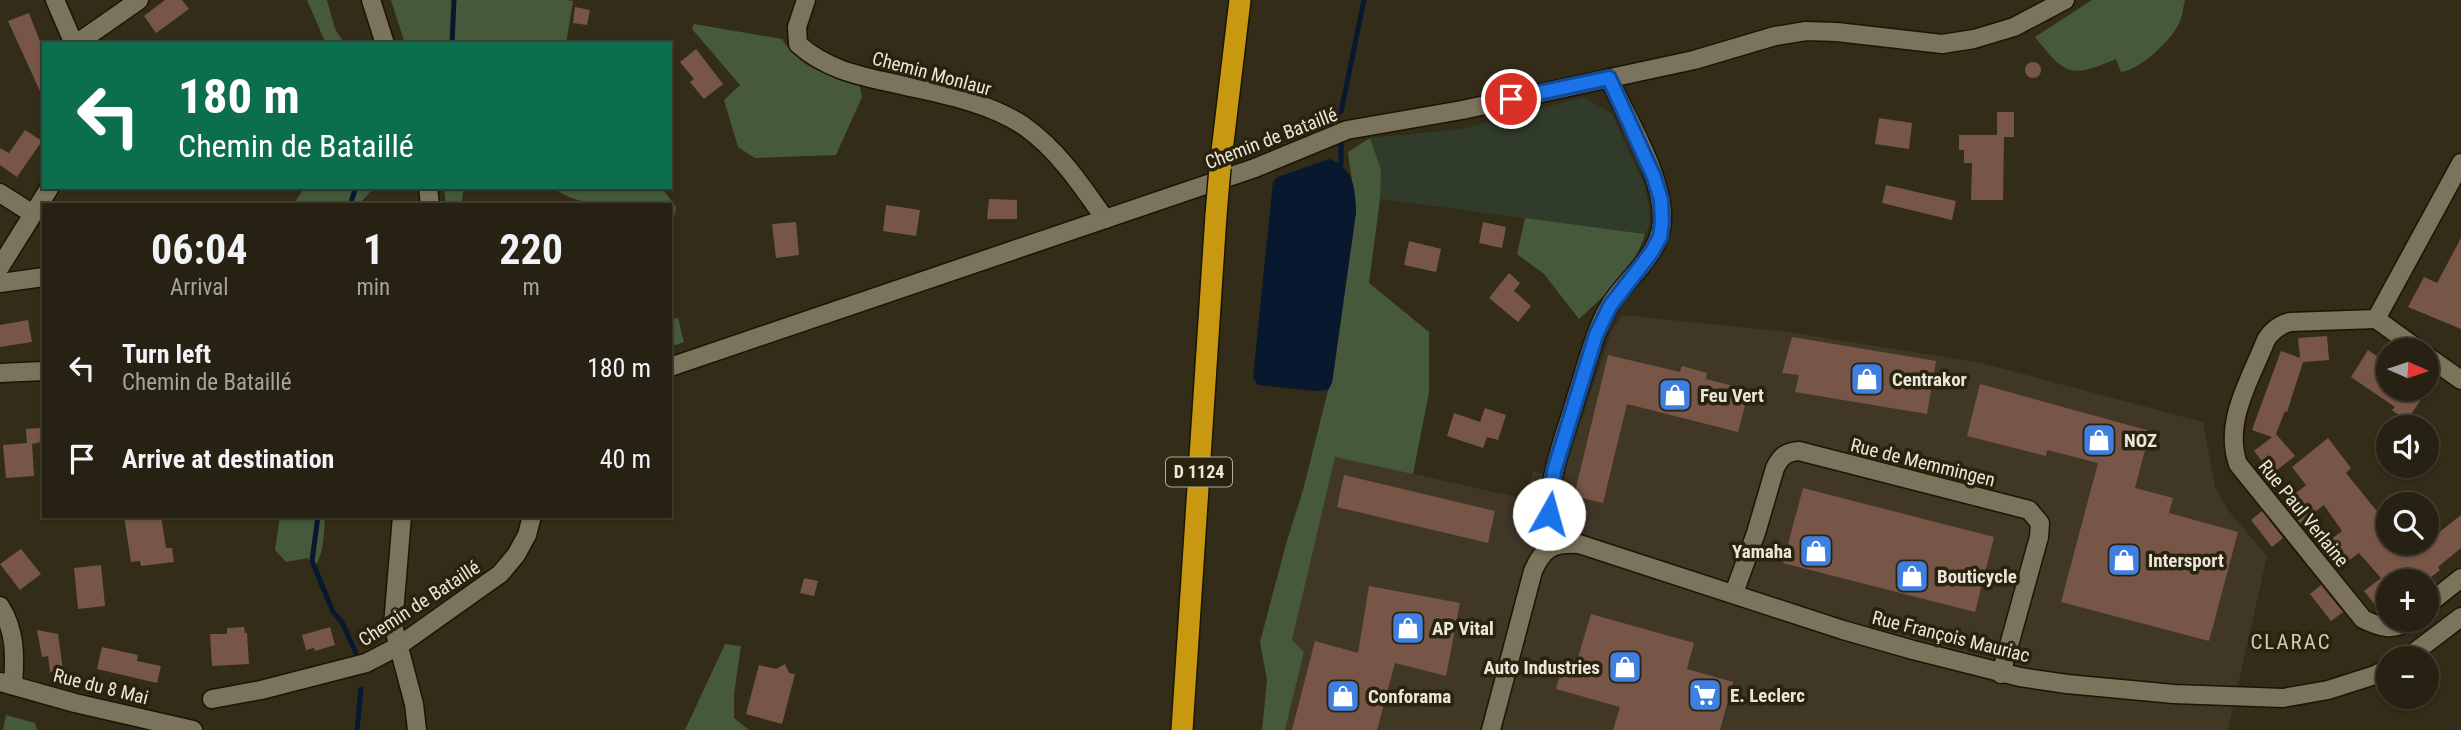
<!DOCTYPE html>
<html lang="en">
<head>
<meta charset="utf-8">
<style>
  :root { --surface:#262112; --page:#322e20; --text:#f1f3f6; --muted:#a4a39f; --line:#423e32 }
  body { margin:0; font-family:"Roboto Condensed",sans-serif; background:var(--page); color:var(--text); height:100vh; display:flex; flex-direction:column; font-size:26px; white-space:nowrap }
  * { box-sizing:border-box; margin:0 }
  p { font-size:23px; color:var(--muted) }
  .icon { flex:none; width:38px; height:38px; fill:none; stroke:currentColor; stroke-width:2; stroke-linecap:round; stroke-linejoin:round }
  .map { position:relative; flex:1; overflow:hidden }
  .panel { position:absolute; left:42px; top:203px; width:630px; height:315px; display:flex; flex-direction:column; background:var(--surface); border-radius:0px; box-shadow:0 2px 5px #0004,0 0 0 2px var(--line) }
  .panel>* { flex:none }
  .banner { position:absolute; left:42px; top:42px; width:630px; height:147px; border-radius:0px; box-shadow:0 2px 5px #0004,0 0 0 2px var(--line); background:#0b6e4f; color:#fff; overflow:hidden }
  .needle { width:46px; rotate:93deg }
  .fabs { position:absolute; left:2376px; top:338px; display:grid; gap:14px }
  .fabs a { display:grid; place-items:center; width:63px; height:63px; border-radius:50%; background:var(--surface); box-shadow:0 2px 5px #0004,0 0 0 2px var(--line); font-size:35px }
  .pin { position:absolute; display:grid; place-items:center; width:60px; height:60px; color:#fff; margin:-30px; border:4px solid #fff; border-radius:50%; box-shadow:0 2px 7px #0007 }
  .me { position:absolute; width:77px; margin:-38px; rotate:7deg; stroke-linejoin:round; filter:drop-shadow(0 0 5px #0008) }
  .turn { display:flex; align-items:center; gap:24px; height:147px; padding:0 21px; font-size:32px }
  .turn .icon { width:91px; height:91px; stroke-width:2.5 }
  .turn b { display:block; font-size:49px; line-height:60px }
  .eta { display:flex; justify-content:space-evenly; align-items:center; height:119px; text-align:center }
  .eta b { font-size:42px; font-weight:700; line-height:49px }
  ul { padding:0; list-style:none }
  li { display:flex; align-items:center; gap:21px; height:91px; padding:0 21px }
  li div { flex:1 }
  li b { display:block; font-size:26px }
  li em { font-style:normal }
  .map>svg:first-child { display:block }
  .commercial { fill:#403727 }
  .green { fill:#303c29 }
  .forest { fill:#47593b }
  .water { fill:#07182f }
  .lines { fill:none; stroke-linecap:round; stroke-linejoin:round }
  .stream { stroke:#07182f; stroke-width:5 }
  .building { fill:#785647 }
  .minor-casing { stroke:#1b1502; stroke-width:21 }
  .highway-casing { stroke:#1b1502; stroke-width:24 }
  .minor { stroke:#7b735c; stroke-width:18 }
  .highway { stroke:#c89810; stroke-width:21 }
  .highway-bridge-casing { stroke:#1b1502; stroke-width:24; stroke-linecap:butt }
  .highway-bridge { stroke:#c89810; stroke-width:21 }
  .route-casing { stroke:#114b97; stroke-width:18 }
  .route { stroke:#1a73e8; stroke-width:12 }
  .labels { text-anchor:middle; stroke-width:7; stroke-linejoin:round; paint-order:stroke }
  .shield { fill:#29230e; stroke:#b0ac9c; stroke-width:2 }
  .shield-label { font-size:18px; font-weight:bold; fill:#eae6d9 }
  .street-label { font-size:19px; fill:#eae6d9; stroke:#29230e }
  .poi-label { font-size:19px; font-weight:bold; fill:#eae6d9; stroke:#29230e; text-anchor:start }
  .neighbourhood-label { font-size:21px; letter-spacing:2px; fill:#d2cab1; stroke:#29230e }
</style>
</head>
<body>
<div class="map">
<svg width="2461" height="730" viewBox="0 0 2461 730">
  <rect width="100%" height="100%" fill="#332c18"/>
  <path class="commercial" d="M1622,315L1789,332L1981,363L2203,422L2215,487L2228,510L2267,556L2228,730H1285L1304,652L1292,640L1335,456L1525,499L1533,471L1562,478L1612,329Z"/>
  <path class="green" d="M1584,97L1612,114L1644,184L1649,207L1650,225L1645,234L1380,199L1381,170L1370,138L1462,129Z"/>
  <g class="forest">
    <path d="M307,0H327L335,29L345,44H326Z"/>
    <path d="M391,0H566L573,1L566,44H405Z"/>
    <path d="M2092,0H2185C2183,8 2182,20 2177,27C2169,42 2138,71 2121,72L2116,59C2069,79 2066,75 2035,37Z"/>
    <path d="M694,24L782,39C802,70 826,74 859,84L862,97L836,155L755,158L738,147L724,100L740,85L692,29Z"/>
    <path d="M1370,138L1381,170L1380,199L1369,283L1429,332V392L1413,474L1335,457L1292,640L1304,652L1285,730H1262L1267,680L1260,642L1286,544L1303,490L1328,390L1332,383L1356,212C1355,191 1350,173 1348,152Z"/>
    <path d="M305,187H375L358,205H293Z"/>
    <path d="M444,187H464L461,205H446Z"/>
    <path d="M552,187H661L676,207L675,215L670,214V205C630,205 586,212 552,187Z"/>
    <path d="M1525,218L1645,234C1635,269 1605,295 1579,319L1544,274L1517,254Z"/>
    <path d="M678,318L684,342L670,347V320Z"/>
    <path d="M280,516H325C324,534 324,555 313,570L308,558L286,562L275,550Z"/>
    <path d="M725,644L741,646L734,694V718L749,730H685Z"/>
    <path d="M6,715L35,723L37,730H3Z"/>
  </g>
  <path class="water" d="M1329,159C1354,168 1355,188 1356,212L1332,383L1328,390L1314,391L1258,385L1253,377L1273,182L1278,177Z"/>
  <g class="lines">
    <g class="stream">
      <path d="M452,44L454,0"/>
      <path d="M1341,112L1364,0"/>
      <path d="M1341,164V143"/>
      <path d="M350,205L356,187"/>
      <path d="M318,516L312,561L333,612L342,622L356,653"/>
      <path d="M357,730L361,689"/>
    </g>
  </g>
  <g class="building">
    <path d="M165,0H182L189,9L156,33L144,16Z"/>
    <path d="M575,7L590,10L587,25L573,23Z"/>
    <path d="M29,13L44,52V100L8,21Z"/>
    <path d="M696,49L723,84L704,99L690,82L694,79L680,62Z"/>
    <circle cx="2033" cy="70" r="8"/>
    <path d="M1997,112H2014V137H2004L2003,200H1971L1972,163H1964V150H1959V135H1997Z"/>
    <path d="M1879,118L1912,123L1909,149L1875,144Z"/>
    <path d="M25,130L42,141L17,177L0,165V148L9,153Z"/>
    <path d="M1886,185L1956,201L1952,220L1882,203Z"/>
    <path d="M989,199L1017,200V219H987Z"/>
    <path d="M886,205L920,210L916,236L883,231Z"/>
    <path d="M796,222L799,255L776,258L772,224Z"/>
    <path d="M1483,222L1506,227L1502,248L1479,243Z"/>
    <path d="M2461,238V329L2408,307L2424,277L2437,283Z"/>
    <path d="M1409,241L1441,249L1436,272L1404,265Z"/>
    <path d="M1509,273L1520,283L1514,291L1531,306L1518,322L1489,298Z"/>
    <path d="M28,320L32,342L0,347V325Z"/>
    <path d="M2327,336L2329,360L2303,362L2287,412L2285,411L2276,434L2295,456L2272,474L2254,451L2272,437L2252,430L2281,351L2300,358L2298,338Z"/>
    <path d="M1792,337L1936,361L1927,414L1795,392L1799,375L1782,373Z"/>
    <path d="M2368,350L2389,365V388H2429L2409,417L2406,415L2404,419L2392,410L2395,407L2351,377Z"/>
    <path d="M1608,355L1680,372L1682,366L1707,373L1706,379L1749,390L1738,432L1627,404L1603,503L1574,496Z"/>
    <path d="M1980,384L2150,431L2135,488L2173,498L2169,513L2238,532L2209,641L2061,602L2098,463L2047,450L2046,456L1967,436Z"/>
    <path d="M1485,408L1506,415L1498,440L1487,437L1483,448L1447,436L1454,413L1480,422Z"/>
    <path d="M40,428L41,442L32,444L34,476L6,478L3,445L27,443L26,429Z"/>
    <path d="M2328,438L2351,468L2346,473L2380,515L2389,508V542H2427L2461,515V548L2438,567L2440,570L2426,581H2389V605L2381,612L2364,591L2381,578L2359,553L2337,569L2320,548L2342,531L2324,505L2300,523L2284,503L2306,485L2292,467Z"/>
    <path d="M1344,475L1495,511L1488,543L1337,507Z"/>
    <path d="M1803,488L1994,537L1975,612L1783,563Z"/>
    <path d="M2262,511L2283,538L2272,547L2251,520Z"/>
    <path d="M124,516H161L166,548H172L174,562L141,566L140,561L131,562Z"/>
    <path d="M21,549L41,574L20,590L0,564Z"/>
    <path d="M101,565L105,606L78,609L74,568Z"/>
    <path d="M804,578L818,581L814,596L800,593Z"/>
    <path d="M2321,585L2343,612L2331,621L2310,594Z"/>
    <path d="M1369,586L1460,603L1446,676L1395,663L1377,730H1292L1315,641L1358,653Z"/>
    <path d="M1591,614L1694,643L1687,669L1733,682L1720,730H1613L1620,707L1556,689L1564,661L1576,664Z"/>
    <path d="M244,627L245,633H247L249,664L212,666L210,634H227V628Z"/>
    <path d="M330,627L335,645L315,651L314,648L306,650L302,635Z"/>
    <path d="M37,630L58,634L63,670L50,672L48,656L42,657Z"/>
    <path d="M102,647L138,655L137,661L161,666L157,683L97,669Z"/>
    <path d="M785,664L789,673L795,674L782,724L746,714L759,665L776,669Z"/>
  </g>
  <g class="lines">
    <defs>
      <g id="minor">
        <path d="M55,0L74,44"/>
        <path d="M371,0L385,44"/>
        <path d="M806,0L797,27L798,44C827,70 860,76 897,84C940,94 986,101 1024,126C1058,150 1082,186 1105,219"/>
        <path d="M76,44L139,0"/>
        <path d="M428,187L430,205"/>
        <path d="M0,193L33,214"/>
        <path d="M0,267L50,187"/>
        <path d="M0,283L44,277"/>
        <path d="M2376,319L2419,350"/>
        <path d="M2427,356L2461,380"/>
        <path d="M670,367L1255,168L1347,130L1462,110L1694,60L1775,36L1806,31L1837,32L1942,44L1974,39L2014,27L2065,0"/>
        <path d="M0,373L44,371"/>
        <path d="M402,516L393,625L414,704L417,730"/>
        <path d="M1553,545C1552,535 1549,524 1549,514C1549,473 1566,433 1577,395C1587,365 1594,332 1610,305C1627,278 1661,254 1662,221C1664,177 1626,118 1609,78"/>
        <path d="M1734,593L1756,533L1775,468C1781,456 1786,452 1799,451L2029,510L2040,523L2039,537L2001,674"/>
        <path d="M2427,605L2461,578"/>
        <path d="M0,606C16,631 15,657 13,685"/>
        <path d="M2409,620C2394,632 2379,627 2363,619L2238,464C2223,422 2251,378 2266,340C2272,330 2279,325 2290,322L2376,319L2461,163"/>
        <path d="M2407,658L2461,617"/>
        <path d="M0,682L75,703L193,730"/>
        <path d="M212,699L261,690L366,663L397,647L500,574L516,555L527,535L532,516"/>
        <path d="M1491,730L1533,571C1543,548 1553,542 1579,544L1843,630L1913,650L2020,677L2067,684L2174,694L2283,698L2328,690L2375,675L2389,668"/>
      </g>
      <g id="highway">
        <path d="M1220,168L1240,0"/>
        <path d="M1182,730L1216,215"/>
      </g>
    </defs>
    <use href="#minor" class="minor-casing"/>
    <use href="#highway" class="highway-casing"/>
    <use href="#minor" class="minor"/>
    <use href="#highway" class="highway"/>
    <defs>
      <path id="highway-bridge" d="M1216,215L1220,168"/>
    </defs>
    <use href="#highway-bridge" class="highway-bridge-casing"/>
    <use href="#highway-bridge" class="highway-bridge"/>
  </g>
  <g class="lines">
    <defs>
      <path id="route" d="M1511,99L1609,78L1654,177L1661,200L1662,222L1660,237L1651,253L1610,306L1596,335L1554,471L1549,514"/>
    </defs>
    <use href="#route" class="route-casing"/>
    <use href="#route" class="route"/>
  </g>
  <defs>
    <symbol id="shop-square" viewBox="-11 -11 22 22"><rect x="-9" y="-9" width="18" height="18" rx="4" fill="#3f7fe0" stroke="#29230e"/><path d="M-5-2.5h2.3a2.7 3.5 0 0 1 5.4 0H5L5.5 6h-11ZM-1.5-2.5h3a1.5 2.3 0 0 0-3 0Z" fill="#fff"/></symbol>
    <symbol id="supermarket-square" viewBox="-11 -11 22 22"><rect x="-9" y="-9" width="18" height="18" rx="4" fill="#3f7fe0" stroke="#29230e"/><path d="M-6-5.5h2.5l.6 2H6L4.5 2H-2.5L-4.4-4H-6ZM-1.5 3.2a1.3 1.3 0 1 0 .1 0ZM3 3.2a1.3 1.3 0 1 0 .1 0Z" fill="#fff"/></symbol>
  </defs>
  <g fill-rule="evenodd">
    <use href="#shop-square" x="1848" y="360" width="38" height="38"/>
    <use href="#shop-square" x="1656" y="376" width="38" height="38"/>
    <use href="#shop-square" x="2080" y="421" width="38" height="38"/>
    <use href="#shop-square" x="1797" y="532" width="38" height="38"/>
    <use href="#shop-square" x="2105" y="541" width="38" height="38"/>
    <use href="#shop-square" x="1893" y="557" width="38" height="38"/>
    <use href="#shop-square" x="1389" y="609" width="38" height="38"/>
    <use href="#shop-square" x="1606" y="648" width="38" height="38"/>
    <use href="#supermarket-square" x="1686" y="676" width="38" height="38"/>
    <use href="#shop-square" x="1324" y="677" width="38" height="38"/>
  </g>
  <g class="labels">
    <rect class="shield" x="1166" y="457.5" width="66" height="29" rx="5"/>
    <g class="shield-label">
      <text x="1199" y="478">D 1124</text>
    </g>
    <g class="street-label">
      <text transform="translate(932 73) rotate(15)" y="7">Chemin Monlaur</text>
      <text transform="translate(1271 138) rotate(-21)" y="7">Chemin de Bataillé</text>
      <text transform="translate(1923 462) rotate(14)" y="7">Rue de Memmingen</text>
      <text transform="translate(2304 513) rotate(51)" y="7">Rue Paul Verlaine</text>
      <text transform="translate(419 603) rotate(-33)" y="7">Chemin de Bataillé</text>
      <text transform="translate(1951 636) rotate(14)" y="7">Rue François Mauriac</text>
      <text transform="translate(101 686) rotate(14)" y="7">Rue du 8 Mai</text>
    </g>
    <g class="poi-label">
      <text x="1892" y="386">Centrakor</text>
      <text x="1700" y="402">Feu Vert</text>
      <text x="2124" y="447">NOZ</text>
      <text x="1792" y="558" text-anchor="end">Yamaha</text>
      <text x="2148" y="567">Intersport</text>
      <text x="1937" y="583">Bouticycle</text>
      <text x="1432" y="635">AP Vital</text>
      <text x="1600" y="674" text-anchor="end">Auto Industries</text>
      <text x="1730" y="702">E. Leclerc</text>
      <text x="1368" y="703">Conforama</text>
    </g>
    <g class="neighbourhood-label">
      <text x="2291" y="649">CLARAC</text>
    </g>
  </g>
</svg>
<div class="fabs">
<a><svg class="needle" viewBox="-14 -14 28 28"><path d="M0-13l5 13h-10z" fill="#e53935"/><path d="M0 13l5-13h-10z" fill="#a4a39f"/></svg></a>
<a><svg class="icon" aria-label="sound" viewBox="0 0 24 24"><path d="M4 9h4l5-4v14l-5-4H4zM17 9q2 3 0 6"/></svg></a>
<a><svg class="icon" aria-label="search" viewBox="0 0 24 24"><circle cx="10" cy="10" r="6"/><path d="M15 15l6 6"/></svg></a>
<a>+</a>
<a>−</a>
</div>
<div class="pin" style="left:1511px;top:99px;background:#d93025"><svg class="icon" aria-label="arrive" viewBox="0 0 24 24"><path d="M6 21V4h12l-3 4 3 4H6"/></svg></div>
<svg class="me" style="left:1549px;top:514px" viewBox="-20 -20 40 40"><circle r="19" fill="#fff"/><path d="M0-13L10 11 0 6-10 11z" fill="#1a73e8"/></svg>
<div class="banner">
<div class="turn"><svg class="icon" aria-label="left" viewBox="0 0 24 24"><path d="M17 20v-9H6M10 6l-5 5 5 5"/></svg><div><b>180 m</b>Chemin de Bataillé</div></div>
</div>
<section class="panel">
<div class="eta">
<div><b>06:04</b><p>Arrival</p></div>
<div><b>1</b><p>min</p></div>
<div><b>220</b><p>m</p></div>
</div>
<ul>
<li><svg class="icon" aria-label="left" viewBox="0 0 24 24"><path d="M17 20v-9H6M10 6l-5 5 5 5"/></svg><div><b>Turn left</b><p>Chemin de Bataillé</p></div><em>180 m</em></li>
<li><svg class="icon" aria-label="arrive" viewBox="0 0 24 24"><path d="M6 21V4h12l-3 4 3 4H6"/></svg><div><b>Arrive at destination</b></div><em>40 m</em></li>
</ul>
</section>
</div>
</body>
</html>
